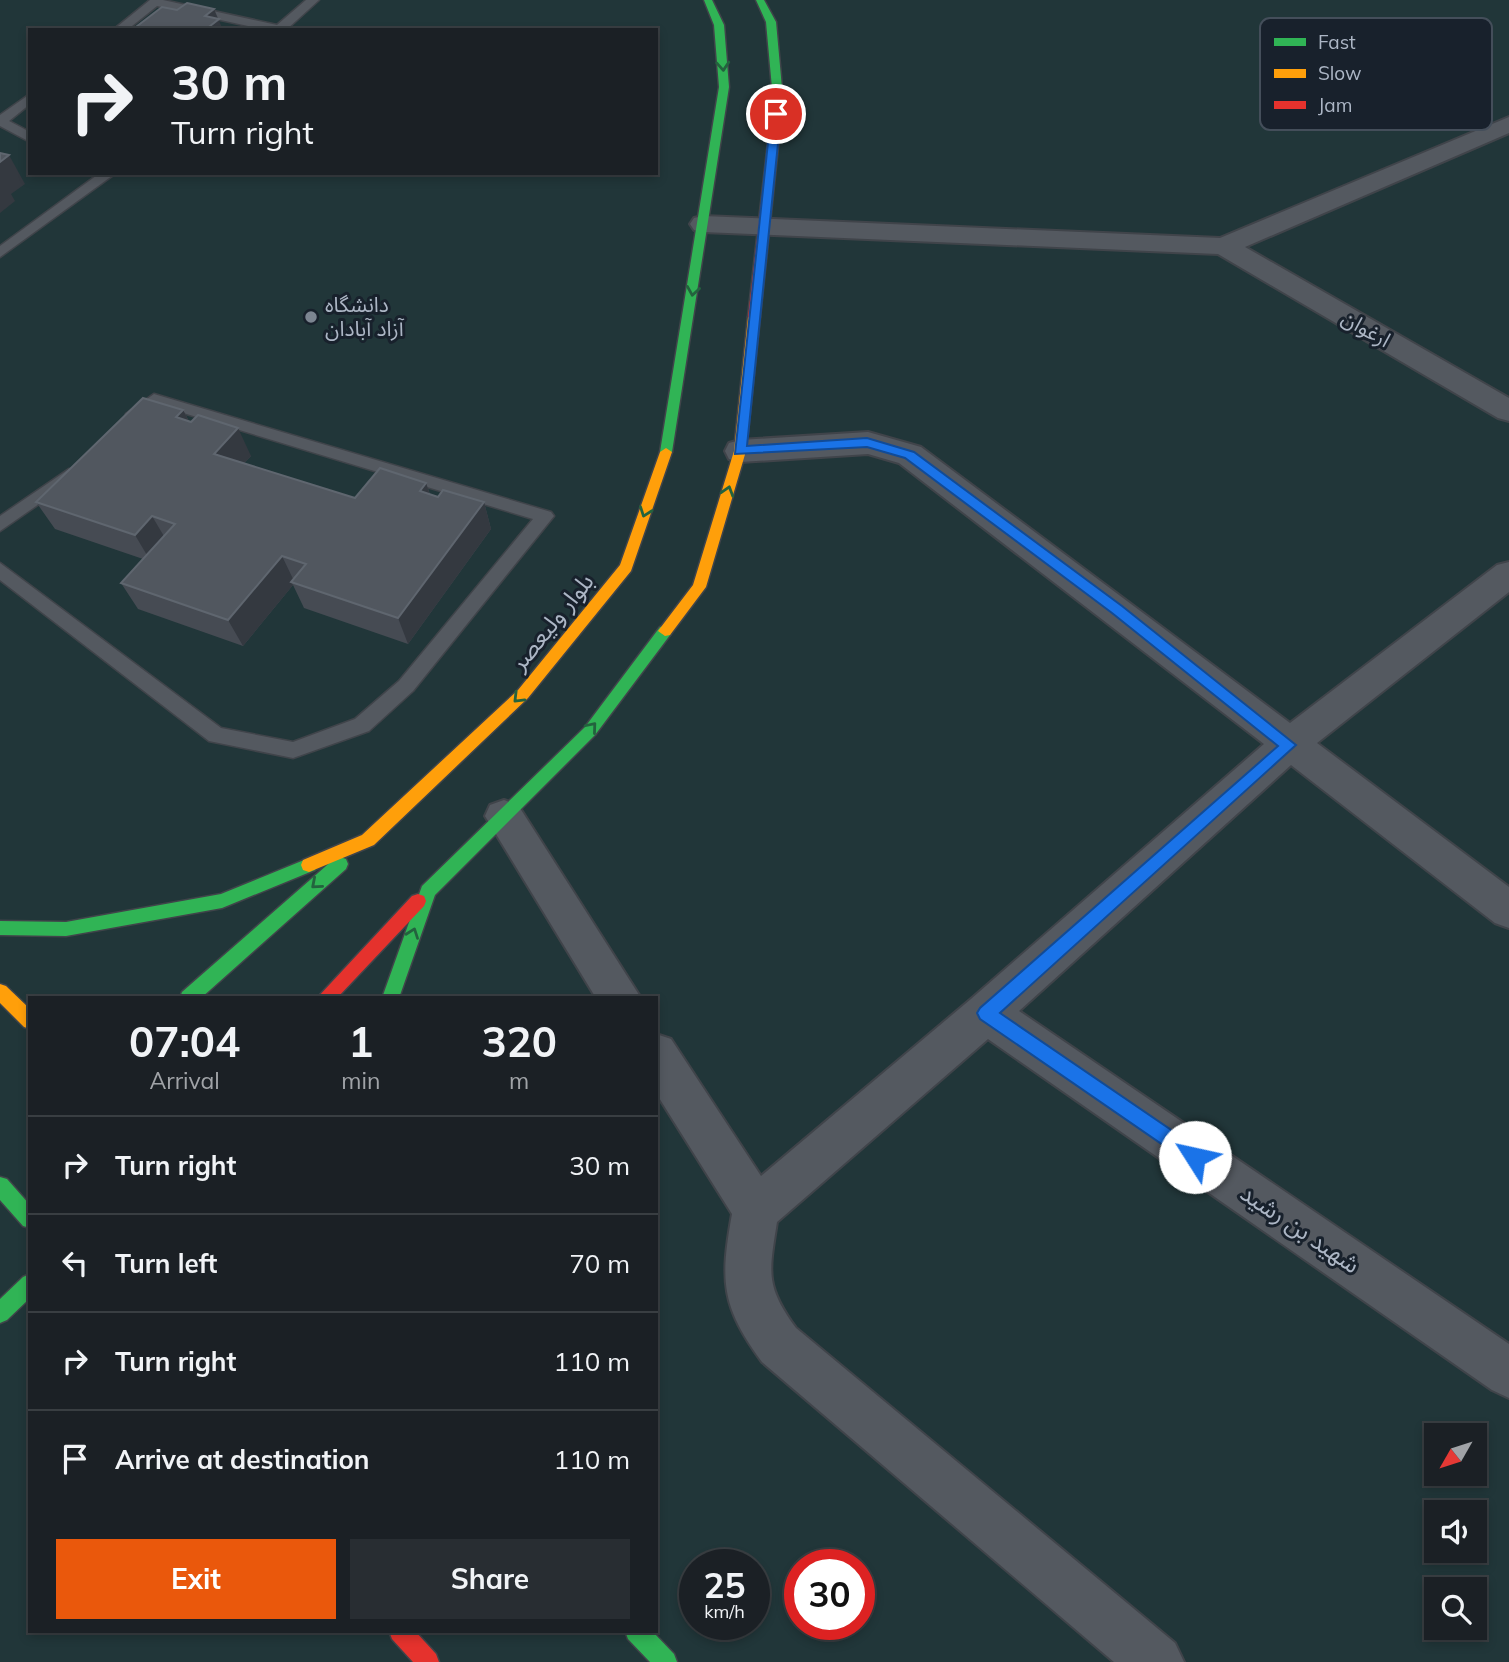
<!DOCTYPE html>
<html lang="en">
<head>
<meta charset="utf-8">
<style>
  :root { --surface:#1b2025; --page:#282d32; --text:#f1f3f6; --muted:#a0a3a7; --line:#393e42; --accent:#ea580c }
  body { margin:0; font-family:Mulish,"Noto Sans Arabic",sans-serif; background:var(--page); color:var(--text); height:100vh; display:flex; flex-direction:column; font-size:26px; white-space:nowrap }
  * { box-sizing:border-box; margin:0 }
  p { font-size:23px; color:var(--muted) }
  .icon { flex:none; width:38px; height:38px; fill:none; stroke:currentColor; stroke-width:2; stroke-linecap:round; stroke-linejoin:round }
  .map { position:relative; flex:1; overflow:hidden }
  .panel { position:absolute; left:28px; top:996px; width:630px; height:637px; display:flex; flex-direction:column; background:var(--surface); border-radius:0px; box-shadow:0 4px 10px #0003,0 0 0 2px var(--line) }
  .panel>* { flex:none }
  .banner { position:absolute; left:28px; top:28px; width:630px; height:147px; border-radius:0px; box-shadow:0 4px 10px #0003,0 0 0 2px var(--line); background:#1b2025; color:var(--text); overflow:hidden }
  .needle { width:46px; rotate:231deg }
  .buttons { position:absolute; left:1424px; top:1423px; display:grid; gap:14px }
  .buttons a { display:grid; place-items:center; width:63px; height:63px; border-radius:0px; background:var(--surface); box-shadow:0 4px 10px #0003,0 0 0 2px var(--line); font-size:35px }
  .speed { position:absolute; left:679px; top:1549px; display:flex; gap:14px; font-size:35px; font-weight:700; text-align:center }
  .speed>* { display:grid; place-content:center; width:91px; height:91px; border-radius:50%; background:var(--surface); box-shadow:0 4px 10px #0003,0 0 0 2px var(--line); line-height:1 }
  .speed small { font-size:18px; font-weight:400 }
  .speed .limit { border:10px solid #d22; background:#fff; color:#111 }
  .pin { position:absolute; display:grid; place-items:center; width:60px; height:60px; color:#fff; margin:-30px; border:4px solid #fff; border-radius:50%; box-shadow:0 2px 7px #0007 }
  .me { position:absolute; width:77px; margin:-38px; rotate:305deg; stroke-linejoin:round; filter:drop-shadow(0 0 5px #0008) }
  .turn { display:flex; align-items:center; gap:24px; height:147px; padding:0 28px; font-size:32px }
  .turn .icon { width:91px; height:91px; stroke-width:2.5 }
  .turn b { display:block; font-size:49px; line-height:60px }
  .eta { display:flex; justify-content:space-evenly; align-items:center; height:119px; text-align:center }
  .eta b { font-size:42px; font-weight:700; line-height:49px }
  .primary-button { display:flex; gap:14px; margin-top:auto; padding:14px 28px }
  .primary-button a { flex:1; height:80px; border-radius:0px; background:var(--accent); color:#fff; font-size:28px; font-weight:700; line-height:80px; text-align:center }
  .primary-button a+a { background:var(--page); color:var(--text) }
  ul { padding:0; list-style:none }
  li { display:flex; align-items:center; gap:21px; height:98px; padding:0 28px; border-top:2px solid var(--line) }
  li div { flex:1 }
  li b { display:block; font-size:26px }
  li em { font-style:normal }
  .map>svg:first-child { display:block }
  .green { fill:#213639; fill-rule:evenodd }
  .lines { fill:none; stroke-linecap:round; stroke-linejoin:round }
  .lane-casing { stroke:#40444a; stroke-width:3 }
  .street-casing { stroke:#40444a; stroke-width:4 }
  .fast-casing { stroke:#40444a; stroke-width:3 }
  .slow-casing { stroke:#40444a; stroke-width:3 }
  .jam-casing { stroke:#40444a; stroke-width:3 }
  .lane { fill:#545960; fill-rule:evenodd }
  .street { fill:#545960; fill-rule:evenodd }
  .fast { fill:#30b455; fill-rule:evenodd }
  .slow { fill:#ff9f0a; fill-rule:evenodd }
  .jam { fill:#e5322d; fill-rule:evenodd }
  .wall { fill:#464b53 }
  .shaded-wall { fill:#343940 }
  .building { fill:#51575f; stroke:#5f666f; stroke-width:2 }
  .oneway { stroke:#23633e }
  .route { fill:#1a73e8; stroke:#114b97; stroke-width:2 }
  .poi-dot { fill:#7c8591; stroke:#18212c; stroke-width:2.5 }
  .labels { text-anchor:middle; stroke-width:6; stroke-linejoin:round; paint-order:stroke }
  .far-poi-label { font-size:21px; fill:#acb6c5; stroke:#18212c; text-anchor:start }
  .far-street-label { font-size:21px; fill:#acb6c5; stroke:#18212c }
  .street-label { font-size:24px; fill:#acb6c5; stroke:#18212c }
  .key { fill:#18212c; stroke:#444e5a; stroke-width:2 }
  .key-label { font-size:19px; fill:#acb6c5 }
</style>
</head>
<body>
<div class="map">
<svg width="1509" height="1662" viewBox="0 0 1509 1662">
  <rect width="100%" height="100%" fill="#242a31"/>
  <path class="green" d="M0,0H1509V1662H0ZM30,30H656V173H30ZM30,998H656V1631H30ZM1437,1435H1475V1474H1437ZM1437,1512H1475V1550H1437ZM695,1564H754V1624H695ZM800,1564H859V1624H800ZM1437,1589H1475V1628H1437Z"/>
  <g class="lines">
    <defs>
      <g id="lane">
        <path d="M150,0H163L277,25L306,0H319L286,30H266L157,6L127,30H113Z"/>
        <path d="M30,94V104L9,121L30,132V142L0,126V115Z"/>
        <path d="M100,173H116L0,257V246Z"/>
        <path d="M154,394L551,512L554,516L413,691L369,731L293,758L209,741L0,580V563L221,728L293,742L355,719L399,681L533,519L157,405L138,422H126V414Z"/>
        <path d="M69,469L75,471L78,475L75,479L0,531V516Z"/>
      </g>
      <g id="street">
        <path d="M1509,117V133L1245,247L1509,398V421L1498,418L1218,254L703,232L694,230L690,224L694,218L703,216L1220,238Z"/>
        <path d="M868,432L921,447L1290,723L1497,565L1509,562V592L1317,743L1509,887V928L1495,923L1291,765L1019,1011L1509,1344V1398L1492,1390L988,1039L777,1222C769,1272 765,1286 796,1328L1175,1643L1184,1662H1114L762,1362C721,1306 720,1281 732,1214L656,1093V1034L671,1039L761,1176L971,999L1264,744L899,463L868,454L740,462L729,459L725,451L729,443L740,440Z"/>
        <path d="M504,800L518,805L641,998H596L485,816L490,805Z"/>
      </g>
      <g id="fast">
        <path d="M704,0H712L724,25L729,87L672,452L666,456L660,452L719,87L714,25Z"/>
        <path d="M756,0H764L776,22L783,99L778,102L773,99L766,22Z"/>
        <path d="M665,626L670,627L672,631L670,635L595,735L435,895L399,998H382L422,886L585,727L660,627Z"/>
        <path d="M340,857L346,859L348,864L346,869L201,998H180L182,992L334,859Z"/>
        <path d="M309,858L315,860L317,865L315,870L222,908L66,936L0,935V921L66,922L221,894Z"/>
        <path d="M0,1177L7,1179L30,1205V1228L23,1226L0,1200Z"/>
        <path d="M30,1274V1298L7,1320L0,1323V1299L23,1277Z"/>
        <path d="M625,1631H652L674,1654L677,1662H650L628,1639Z"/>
      </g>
      <g id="slow">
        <path d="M754,313L760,317L746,451L706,587L670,635L665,636L658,631L693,585L734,451L748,317Z"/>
        <path d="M666,448L672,452L631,571L528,698L374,845L309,872L303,870L301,865L303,860L362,835L518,690L620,565L660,452Z"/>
        <path d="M0,984L6,986L30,1009V1029L24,1027L0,1003Z"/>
      </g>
      <g id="jam">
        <path d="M778,96L783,99L760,317L754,321L748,317L773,99Z"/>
        <path d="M418,894L424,896L426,901L424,906L337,998H317L412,896Z"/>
        <path d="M389,1631H415L436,1654L439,1662H413L392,1639Z"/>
      </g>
    </defs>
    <use href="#lane" class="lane-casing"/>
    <use href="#street" class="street-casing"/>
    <use href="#fast" class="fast-casing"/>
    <use href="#slow" class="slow-casing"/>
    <use href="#jam" class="jam-casing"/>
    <use href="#lane" class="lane"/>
    <use href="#street" class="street"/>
    <use href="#fast" class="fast"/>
    <use href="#slow" class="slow"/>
    <use href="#jam" class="jam"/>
  </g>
  <path class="wall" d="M183,410L189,421L251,456L244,463L355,498L426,483L430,494L438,497L484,502L491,529L408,644L304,608L293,585L243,646L138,609L121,583L143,559L55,529L36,502Z"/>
  <g class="shaded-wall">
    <path d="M214,9L223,30H205V16Z"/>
    <path d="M9,155L25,184L11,194L15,201L0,213V162Z"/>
    <path d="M183,410L198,438L176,417Z"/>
    <path d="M238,428L251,456L228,481L214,454Z"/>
    <path d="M426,483L435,510L420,491Z"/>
    <path d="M484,502L491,529L408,644L398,618Z"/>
    <path d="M152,516L168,543L151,562L135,535Z"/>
    <path d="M282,556L295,583L291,582L293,585L243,646L228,620Z"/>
  </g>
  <g class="building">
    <path d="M187,3L214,9L205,16L219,19L205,30H132L162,7L177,10Z"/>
    <path d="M0,153L9,155L0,162Z"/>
    <path d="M143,398L183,410L176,417L191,422L198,415L238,428L214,454L355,498L380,468L426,483L420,491L438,497L443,490L484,502L398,618L291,582L306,564L282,556L228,620L121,583L175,524L152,516L135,535L36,502Z"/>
  </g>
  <defs><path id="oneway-chevron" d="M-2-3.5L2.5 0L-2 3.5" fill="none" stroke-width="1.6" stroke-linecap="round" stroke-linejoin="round" transform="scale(1.75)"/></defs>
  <g class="oneway">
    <use href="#oneway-chevron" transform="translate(723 66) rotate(86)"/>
    <use href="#oneway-chevron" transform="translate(693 291) rotate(99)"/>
    <use href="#oneway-chevron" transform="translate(728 491) rotate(-73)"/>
    <use href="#oneway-chevron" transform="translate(645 512) rotate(110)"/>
    <use href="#oneway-chevron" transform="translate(518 698) rotate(135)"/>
    <use href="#oneway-chevron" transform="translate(592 727) rotate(-50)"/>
    <use href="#oneway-chevron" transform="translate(316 884) rotate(139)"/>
    <use href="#oneway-chevron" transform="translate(413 933) rotate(-70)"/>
  </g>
  <path class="route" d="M776,111L781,114L747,446L867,438L914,452L1122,606L1296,745L1000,1013L1202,1151L1205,1157L1202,1164L1195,1167L980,1019L977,1013L980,1008L1278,746L1112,613L905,458L867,447L735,454L771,114Z"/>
  <circle class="poi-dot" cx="311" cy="317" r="7"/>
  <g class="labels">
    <g class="far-poi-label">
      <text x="325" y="312">دانشگاه<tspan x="325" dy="24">آزاد آبادان</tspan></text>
    </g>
    <g class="far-street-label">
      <text transform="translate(1366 329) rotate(30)" y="7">ارغوان</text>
    </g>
    <g class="street-label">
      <text transform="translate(552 622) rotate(-51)" y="8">بلوار ولیعصر</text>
      <text transform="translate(1300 1229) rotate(34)" y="8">شهید بن رشید</text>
    </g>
  </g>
  <rect x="1260" y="18" width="232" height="112" rx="10" class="key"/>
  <rect x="1274" y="38" width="32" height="8" fill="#30b455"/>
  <rect x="1274" y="69" width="32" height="9" fill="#ff9f0a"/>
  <rect x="1274" y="101" width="32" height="8" fill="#e5322d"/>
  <g class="key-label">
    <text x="1318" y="49">Fast</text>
    <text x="1318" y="80">Slow</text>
    <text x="1318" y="112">Jam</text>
  </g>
</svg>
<div class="buttons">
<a><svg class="needle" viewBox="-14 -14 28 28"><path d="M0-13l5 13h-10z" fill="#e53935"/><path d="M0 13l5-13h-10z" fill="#a0a3a7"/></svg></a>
<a><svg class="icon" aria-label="sound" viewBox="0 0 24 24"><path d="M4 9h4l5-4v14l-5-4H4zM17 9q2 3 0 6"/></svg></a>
<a><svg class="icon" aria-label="search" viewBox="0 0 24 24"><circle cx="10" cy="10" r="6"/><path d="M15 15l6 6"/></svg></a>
</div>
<div class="speed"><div>25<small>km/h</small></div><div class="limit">30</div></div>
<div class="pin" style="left:776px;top:114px;background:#d93025"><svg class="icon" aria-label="arrive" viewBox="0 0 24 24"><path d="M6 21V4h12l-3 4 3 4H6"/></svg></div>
<svg class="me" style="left:1195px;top:1157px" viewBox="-20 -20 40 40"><circle r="19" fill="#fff"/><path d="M0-13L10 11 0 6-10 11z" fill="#1a73e8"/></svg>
<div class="banner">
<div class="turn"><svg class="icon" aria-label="right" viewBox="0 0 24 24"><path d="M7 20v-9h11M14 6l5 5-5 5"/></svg><div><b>30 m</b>Turn right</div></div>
</div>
<section class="panel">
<div class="eta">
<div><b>07:04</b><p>Arrival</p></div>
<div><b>1</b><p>min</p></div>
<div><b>320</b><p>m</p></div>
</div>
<ul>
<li><svg class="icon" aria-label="right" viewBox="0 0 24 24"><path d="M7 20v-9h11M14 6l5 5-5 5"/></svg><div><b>Turn right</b></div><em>30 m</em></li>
<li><svg class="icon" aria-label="left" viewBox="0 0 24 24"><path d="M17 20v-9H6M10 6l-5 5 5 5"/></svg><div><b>Turn left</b></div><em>70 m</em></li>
<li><svg class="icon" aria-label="right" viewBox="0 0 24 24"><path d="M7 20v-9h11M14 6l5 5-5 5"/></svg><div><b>Turn right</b></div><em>110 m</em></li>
<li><svg class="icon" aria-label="arrive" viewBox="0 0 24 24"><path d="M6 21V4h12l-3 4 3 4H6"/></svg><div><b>Arrive at destination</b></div><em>110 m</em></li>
</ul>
<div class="primary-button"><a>Exit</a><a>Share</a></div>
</section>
</div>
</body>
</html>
